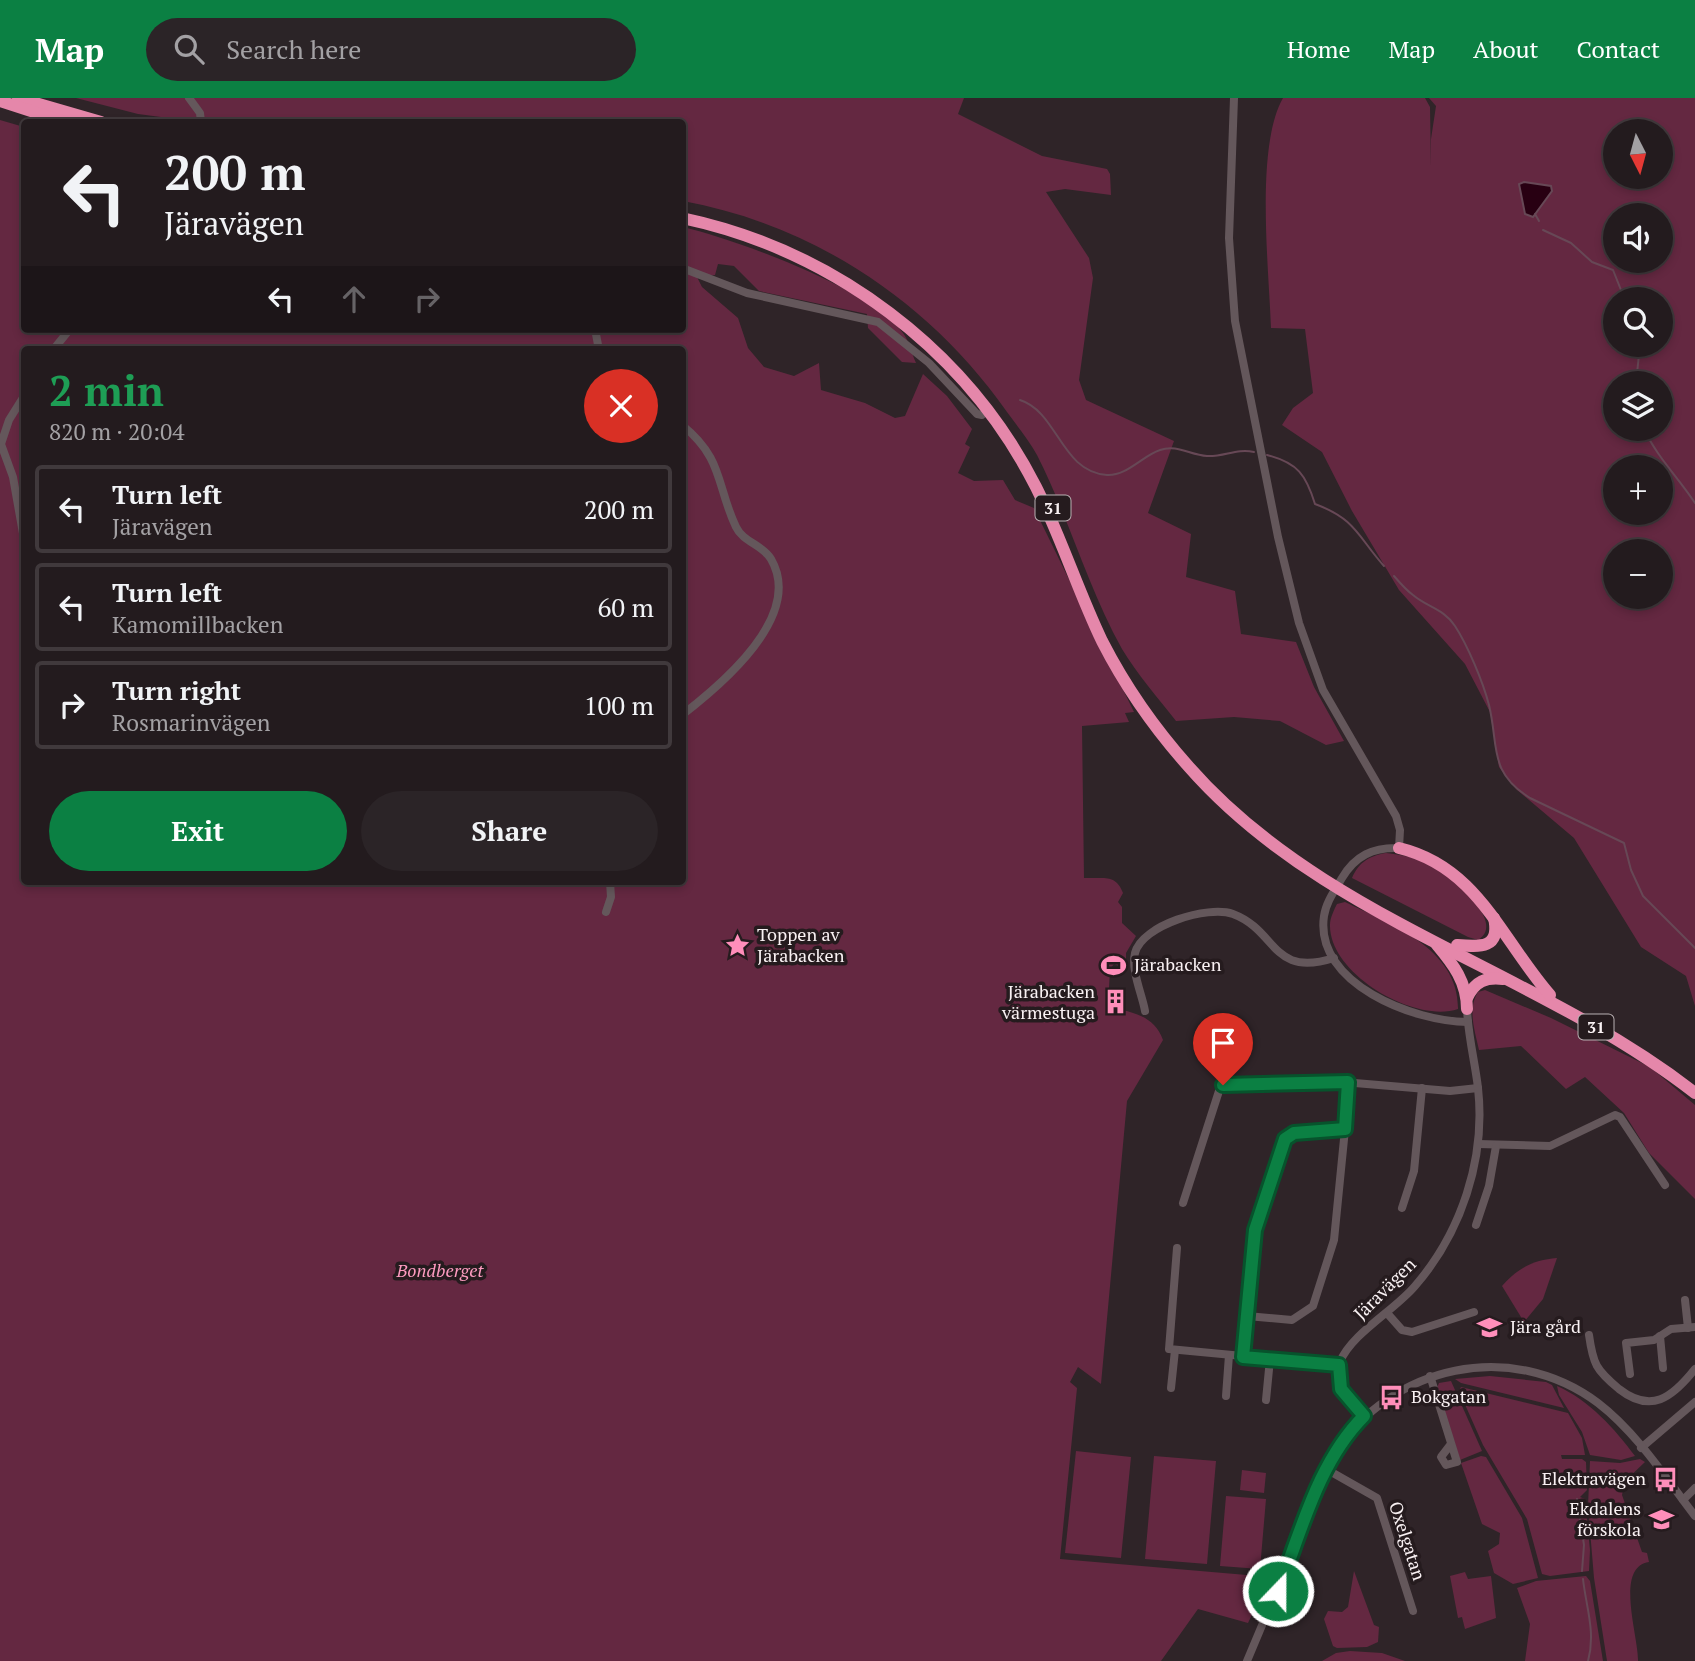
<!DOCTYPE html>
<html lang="en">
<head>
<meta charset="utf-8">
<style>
  :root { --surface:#231b1e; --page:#2b2427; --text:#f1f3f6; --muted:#a3a1a4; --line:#40393c; --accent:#0b8043 }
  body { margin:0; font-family:"PT Serif",serif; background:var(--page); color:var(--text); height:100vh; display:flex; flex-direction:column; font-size:26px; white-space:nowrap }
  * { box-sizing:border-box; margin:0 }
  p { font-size:23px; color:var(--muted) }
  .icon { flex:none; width:38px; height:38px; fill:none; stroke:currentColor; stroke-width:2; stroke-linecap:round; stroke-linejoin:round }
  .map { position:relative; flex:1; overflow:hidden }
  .sheet { position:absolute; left:21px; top:248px; width:665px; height:539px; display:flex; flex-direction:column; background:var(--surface); border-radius:7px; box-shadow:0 4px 10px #0003,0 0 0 2px var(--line) }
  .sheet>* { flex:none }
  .hud { position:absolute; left:21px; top:21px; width:665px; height:214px; border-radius:7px; box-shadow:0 4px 10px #0003,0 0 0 2px var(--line); background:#231b1e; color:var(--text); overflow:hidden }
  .needle { width:46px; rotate:174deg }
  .tools { position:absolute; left:1603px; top:21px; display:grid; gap:14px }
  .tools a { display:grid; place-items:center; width:70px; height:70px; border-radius:50%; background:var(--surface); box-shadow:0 4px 10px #0003,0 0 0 2px var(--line); font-size:35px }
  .pin { position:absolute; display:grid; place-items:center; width:60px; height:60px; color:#fff; margin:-72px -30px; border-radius:50% 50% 50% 0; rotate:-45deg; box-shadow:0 0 7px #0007 }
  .pin .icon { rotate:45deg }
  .me { position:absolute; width:77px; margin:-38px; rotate:22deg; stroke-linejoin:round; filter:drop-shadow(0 0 5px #0008) }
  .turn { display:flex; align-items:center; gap:24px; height:147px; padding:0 28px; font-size:32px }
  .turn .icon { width:91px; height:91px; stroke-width:2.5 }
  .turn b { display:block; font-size:49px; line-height:60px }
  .lanes { display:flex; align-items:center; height:66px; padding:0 28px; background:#0003; justify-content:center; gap:35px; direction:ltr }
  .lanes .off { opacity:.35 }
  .round { display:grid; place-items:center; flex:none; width:74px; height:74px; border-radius:37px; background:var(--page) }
  .summary { display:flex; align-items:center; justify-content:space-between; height:119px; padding:0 28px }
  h1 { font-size:42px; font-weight:800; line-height:52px; color:#1e9e55 }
  .cta { display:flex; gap:14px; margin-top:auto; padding:14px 28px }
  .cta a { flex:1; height:80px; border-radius:42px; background:var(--accent); color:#fff; font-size:28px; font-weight:800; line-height:80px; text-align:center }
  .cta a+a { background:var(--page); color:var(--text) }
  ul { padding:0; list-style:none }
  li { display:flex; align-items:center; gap:21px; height:88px; margin:0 14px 10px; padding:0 14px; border:4px solid var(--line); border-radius:7px }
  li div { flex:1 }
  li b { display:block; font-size:26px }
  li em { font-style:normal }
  header { display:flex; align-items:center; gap:42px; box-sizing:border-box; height:98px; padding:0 35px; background:var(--accent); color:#fff }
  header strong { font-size:33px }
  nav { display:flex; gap:38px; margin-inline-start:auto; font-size:24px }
  .search { width:490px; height:63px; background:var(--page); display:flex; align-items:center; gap:18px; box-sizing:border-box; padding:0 24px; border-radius:38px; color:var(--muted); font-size:26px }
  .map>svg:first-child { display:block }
  .green { fill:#642841; fill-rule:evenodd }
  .water { fill:#280012; stroke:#674856; stroke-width:2 }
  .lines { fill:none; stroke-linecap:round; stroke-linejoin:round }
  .stream { stroke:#674856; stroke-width:2 }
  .minor { stroke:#64575b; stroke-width:8 }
  .highway { stroke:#e587aa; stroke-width:12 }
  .route-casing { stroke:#07532c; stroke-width:18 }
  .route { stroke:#0b8043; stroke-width:12 }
  .labels { text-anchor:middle; stroke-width:7; stroke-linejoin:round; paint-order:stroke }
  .shield { fill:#251b1e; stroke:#b9b1b3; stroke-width:2 }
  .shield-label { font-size:16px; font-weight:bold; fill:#f9f1f3 }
  .poi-label { font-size:18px; fill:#f9f1f3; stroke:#251b1e; text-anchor:start }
  .park-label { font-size:18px; font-style:italic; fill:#fe9bc0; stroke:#251b1e }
  .street-label { font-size:18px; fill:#f9f1f3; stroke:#251b1e }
</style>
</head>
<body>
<header>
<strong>Map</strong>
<div class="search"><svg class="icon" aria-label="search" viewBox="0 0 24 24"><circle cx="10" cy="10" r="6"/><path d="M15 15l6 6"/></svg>Search here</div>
<nav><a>Home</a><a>Map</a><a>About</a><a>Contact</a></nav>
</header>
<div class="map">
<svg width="1695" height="1563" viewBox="0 0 1695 1563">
  <rect width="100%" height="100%" fill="#2f2428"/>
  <g class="green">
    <path d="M76,0H964L958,16L1042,58L1107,71L1110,76L1111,97L1065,91L1046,94L1089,160L1093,180L1079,282L1086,302L1174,343L1148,415L1191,436L1186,479L1235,493L1241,536L1296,544L1314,589L1344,643L1326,647L1280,623L1234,619L1176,623C1158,600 1137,576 1122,551C1088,490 1069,420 1037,357C1029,342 1017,328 1007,314C930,204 814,127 683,103L682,24H199L138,16Z"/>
    <path d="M1283,0H1425L1430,9L1431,69V41L1436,8L1429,0H1695V908L1686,878L1641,849L1574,740L1516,691L1499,669L1490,614L1465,566L1399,492L1352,413L1322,354L1282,327L1293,310L1313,295L1305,231L1271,230C1269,171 1255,49 1283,0ZM1615,33H1661V79H1615ZM1615,117H1661V163H1615ZM1615,201H1661V247H1615ZM1615,285H1661V331H1615ZM1615,369H1661V415H1615ZM1615,453H1661V499H1615Z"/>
    <path d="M0,22L24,29V231H682L683,129C737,142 870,190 903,235C909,243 912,256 916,265L902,264L868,230L867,216L759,193L734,168L718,166L715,177L697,179L702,189L738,220L748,250L764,269L794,278L819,265L821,292L865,305L895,320L905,318L923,276L947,298L972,331L965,346L970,349L958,375L974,383L1003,382L1015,402L1034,410L1134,614L1125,615L1129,624L1082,628L1084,780C1102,781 1116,775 1123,795L1118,804L1122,809V825L1136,838L1126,855V871L1114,866L1110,871L1108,909C1132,914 1154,917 1163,942L1127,1003L1101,1286L1078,1269L1070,1284L1077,1290L1060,1461L1270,1479L1248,1525L1198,1511L1161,1563H0ZM24,252H682V784H24Z"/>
    <path d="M1386,755C1401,757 1416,759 1429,766C1446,774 1509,824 1478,842L1468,839L1352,780C1359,764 1369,758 1386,755Z"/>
    <path d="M1345,804C1391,826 1459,851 1458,911C1415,926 1329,876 1330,827C1330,820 1334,812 1337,806Z"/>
    <path d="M1485,892L1551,920L1650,969L1695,1007V1101L1649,1055L1624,1015L1585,979L1566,991L1521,948L1479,952C1475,933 1467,911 1478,894Z"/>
    <path d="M1557,1160L1543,1201L1524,1224L1502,1188C1518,1170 1533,1162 1557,1160Z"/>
    <path d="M1490,1278L1546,1284L1552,1287L1564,1310L1461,1285L1455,1281Z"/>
    <path d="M1451,1283L1482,1353L1460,1362L1437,1290L1439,1285Z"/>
    <path d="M1557,1288C1589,1302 1615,1331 1635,1358L1621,1362L1590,1357L1582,1334L1559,1297Z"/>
    <path d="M1461,1289L1568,1315L1582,1340L1585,1357H1561L1562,1361H1582L1586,1364L1587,1392L1580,1399L1585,1401L1590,1452L1589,1473L1550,1478L1542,1476L1527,1421L1483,1347L1459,1293Z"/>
    <path d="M1076,1353L1131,1359L1121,1460L1065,1455Z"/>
    <path d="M1154,1358L1216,1363L1207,1466L1145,1461Z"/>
    <path d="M1481,1358L1486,1359L1522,1420L1538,1480L1513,1486L1494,1475L1488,1453L1499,1446L1500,1435L1482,1426L1461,1365Z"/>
    <path d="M1640,1361L1645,1364L1625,1383L1622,1397L1642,1454L1647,1455L1649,1464C1614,1469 1639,1539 1638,1563H1607L1594,1480L1588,1408L1590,1363L1620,1365Z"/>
    <path d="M1242,1372L1266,1375L1264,1395L1240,1392Z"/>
    <path d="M1226,1398L1266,1401L1260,1471L1220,1468Z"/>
    <path d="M1354,1473L1374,1527L1379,1529L1378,1544L1367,1549L1337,1550L1333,1548L1324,1521L1328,1513L1342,1514L1348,1509Z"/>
    <path d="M1465,1474L1468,1481L1491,1478L1496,1520L1465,1531L1462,1519L1458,1520L1450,1478Z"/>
    <path d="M1586,1478L1590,1483L1603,1563H1525L1530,1526L1517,1490L1536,1483Z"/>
    <path d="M1350,1553L1382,1555L1405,1563H1322L1336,1555Z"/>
  </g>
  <path class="water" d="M1524,84L1551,88L1552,93L1533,119L1525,116L1519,86Z"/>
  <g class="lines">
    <g class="stream">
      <path d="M1535,116L1539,123"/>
      <path d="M1543,132L1571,145L1592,164L1613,172L1621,192"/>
      <path d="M1636,285L1640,247"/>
      <path d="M1020,302C1058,314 1061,374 1107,377C1127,378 1142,358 1160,352C1177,346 1190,357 1207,358C1224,359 1237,350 1254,354"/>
      <path d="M1644,331C1657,359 1678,379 1695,405"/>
      <path d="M1267,357C1298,365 1306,377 1315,406C1356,421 1358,439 1384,468"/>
      <path d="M1394,478C1400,485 1406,492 1413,497C1427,509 1444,511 1455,528C1468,548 1483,584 1489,607C1499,648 1488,674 1530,700L1624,745L1631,772L1643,798L1695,850"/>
      <path d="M1577,1401L1584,1447L1582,1473"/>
      <path d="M1583,1481C1586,1509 1596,1534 1588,1563"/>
    </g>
    <g class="minor">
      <path d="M189,0L200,15L201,24"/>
      <path d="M1234,0L1229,140L1235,223L1278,439L1299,525L1323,592L1396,718L1400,732L1399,750C1373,749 1355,758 1342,780C1335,792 1326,804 1324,818C1314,886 1415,924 1468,924"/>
      <path d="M682,170L747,195L878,224L929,265L977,316L982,317L987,312"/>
      <path d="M595,231L599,252"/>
      <path d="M53,252L70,231"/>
      <path d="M24,298L9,322L1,346L13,379L24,441"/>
      <path d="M682,327C724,361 716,387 736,429C743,444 763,447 771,461C804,518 721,587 682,617"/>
      <path d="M606,814L611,799L610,784"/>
      <path d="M1145,913C1142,896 1131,873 1135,855C1142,827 1208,807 1233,816C1278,833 1271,880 1334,860"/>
      <path d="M1345,1031L1348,984"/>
      <path d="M1478,1046L1550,1048L1615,1017L1620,1019L1665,1087"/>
      <path d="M1183,1105L1219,993L1228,985L1331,983L1450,993L1478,990"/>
      <path d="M1402,1110L1414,1073L1422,990"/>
      <path d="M1476,1127L1489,1088L1496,1048"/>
      <path d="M1177,1150L1169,1251L1339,1267"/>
      <path d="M1685,1202L1688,1230"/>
      <path d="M1387,1215L1402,1232L1412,1234L1474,1214"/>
      <path d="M1589,1237C1593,1266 1596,1272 1619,1291C1651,1316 1672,1300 1695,1271"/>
      <path d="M1660,1238L1663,1270"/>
      <path d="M1243,1259L1255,1132L1285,1041L1294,1035L1345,1031L1334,1142L1313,1208L1292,1222L1247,1218"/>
      <path d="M1630,1276L1626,1245L1654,1242L1671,1231L1695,1229"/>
      <path d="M1430,1278L1432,1284L1457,1364L1446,1367L1441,1359L1451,1346"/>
      <path d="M1171,1290L1175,1252"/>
      <path d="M1226,1298L1229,1257"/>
      <path d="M1266,1302L1270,1261"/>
      <path d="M1364,1318C1348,1304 1332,1286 1340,1264C1351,1236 1395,1212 1415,1188C1461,1135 1486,1061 1478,990C1475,964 1468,938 1467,911"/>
      <path d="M1641,1350L1695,1304"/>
      <path d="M1326,1371L1377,1400L1413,1513"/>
      <path d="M1683,1402L1695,1390"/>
      <path d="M1247,1563L1334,1356C1392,1267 1511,1240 1598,1305C1636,1334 1666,1380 1695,1418"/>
    </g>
    <g class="highway">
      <path d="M18,0L101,24"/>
      <path d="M0,3L65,24"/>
      <path d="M682,120C833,152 966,251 1036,389C1061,439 1078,493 1102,543C1125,588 1155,631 1189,669C1324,823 1536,871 1695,995"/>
      <path d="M1399,750C1478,769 1501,841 1550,897"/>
      <path d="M1437,847C1453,866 1467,884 1467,911"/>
      <path d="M1457,847C1480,849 1501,851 1494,820"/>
      <path d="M1467,900C1475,883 1486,879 1503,881"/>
    </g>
  </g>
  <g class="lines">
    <defs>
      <path id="route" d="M1223,987L1348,984L1345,1031L1294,1035L1285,1041L1255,1132L1243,1259L1339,1267L1341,1291L1364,1318C1318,1364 1301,1434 1278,1493"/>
    </defs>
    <use href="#route" class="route-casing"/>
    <use href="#route" class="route"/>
  </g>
  <defs>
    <symbol id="sight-bare" viewBox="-9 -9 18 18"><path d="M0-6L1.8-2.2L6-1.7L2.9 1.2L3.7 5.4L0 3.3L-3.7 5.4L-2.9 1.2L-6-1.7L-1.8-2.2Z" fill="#ff8eba" stroke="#251b1e" stroke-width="2.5" paint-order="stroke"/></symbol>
    <symbol id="stadium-bare" viewBox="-9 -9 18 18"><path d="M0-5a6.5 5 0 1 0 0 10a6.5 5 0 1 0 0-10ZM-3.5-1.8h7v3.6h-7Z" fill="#ff8eba" stroke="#251b1e" stroke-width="2.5" paint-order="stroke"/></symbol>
    <symbol id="building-bare" viewBox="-9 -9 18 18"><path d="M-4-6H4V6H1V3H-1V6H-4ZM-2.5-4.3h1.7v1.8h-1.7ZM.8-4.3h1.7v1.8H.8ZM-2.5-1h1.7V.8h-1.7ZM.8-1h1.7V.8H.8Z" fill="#ff8eba" stroke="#251b1e" stroke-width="2.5" paint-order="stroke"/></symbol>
    <symbol id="school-bare" viewBox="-9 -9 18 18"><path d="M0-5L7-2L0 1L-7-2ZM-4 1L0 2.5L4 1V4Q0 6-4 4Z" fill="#ff8eba" stroke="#251b1e" stroke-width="2.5" paint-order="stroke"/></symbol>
    <symbol id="bus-bare" viewBox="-9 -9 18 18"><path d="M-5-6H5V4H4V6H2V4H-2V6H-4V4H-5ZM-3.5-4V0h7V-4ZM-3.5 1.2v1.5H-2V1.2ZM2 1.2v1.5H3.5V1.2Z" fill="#ff8eba" stroke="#251b1e" stroke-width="2.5" paint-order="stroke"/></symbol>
  </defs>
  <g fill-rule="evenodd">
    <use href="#sight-bare" x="720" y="830" width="35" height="35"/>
    <use href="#stadium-bare" x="1096" y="850" width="35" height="35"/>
    <use href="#building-bare" x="1098" y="886" width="35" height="35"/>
    <use href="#school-bare" x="1472" y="1212" width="35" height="35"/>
    <use href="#bus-bare" x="1374" y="1282" width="35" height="35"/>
    <use href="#bus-bare" x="1648" y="1364" width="35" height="35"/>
    <use href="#school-bare" x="1644" y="1404" width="35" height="35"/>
  </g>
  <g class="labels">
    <g class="shield">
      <rect x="1035.5" y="397.5" width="35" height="25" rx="5"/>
      <rect x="1578.5" y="916.5" width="35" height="25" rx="5"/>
    </g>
    <g class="shield-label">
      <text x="1053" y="416">31</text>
      <text x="1596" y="935">31</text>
    </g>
    <g class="poi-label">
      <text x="757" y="843">Toppen av<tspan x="757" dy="21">Järabacken</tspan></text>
      <text x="1134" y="873">Järabacken</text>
      <text x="1095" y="900" text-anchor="end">Järabacken<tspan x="1095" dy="21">värmestuga</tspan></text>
      <text x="1510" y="1235">Jära gård</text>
      <text x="1411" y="1305">Bokgatan</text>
      <text x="1646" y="1387" text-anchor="end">Elektravägen</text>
      <text x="1641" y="1417" text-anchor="end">Ekdalens<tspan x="1641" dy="21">förskola</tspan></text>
    </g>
    <g class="park-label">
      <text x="440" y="1179">Bondberget</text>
    </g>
    <g class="street-label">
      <text transform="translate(1385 1191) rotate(-45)" y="6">Järavägen</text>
      <text transform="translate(1407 1443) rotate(72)" y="6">Oxelgatan</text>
    </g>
  </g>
</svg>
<div class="tools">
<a><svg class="needle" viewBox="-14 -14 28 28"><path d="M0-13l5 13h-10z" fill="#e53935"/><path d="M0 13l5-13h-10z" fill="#a3a1a4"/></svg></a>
<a><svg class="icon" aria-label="sound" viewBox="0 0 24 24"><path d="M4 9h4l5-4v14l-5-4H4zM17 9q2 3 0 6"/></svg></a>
<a><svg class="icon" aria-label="search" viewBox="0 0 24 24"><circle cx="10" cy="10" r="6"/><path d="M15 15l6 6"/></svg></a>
<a><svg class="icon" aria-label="layers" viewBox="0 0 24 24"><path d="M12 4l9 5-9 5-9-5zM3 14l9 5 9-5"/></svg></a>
<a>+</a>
<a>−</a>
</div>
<div class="pin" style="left:1223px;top:987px;background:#d93025"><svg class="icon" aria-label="arrive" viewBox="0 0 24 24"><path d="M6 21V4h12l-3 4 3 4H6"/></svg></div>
<svg class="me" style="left:1278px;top:1493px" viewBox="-20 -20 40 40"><circle r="17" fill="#0b8043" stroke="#fff" stroke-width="3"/><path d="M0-11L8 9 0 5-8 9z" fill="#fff"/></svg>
<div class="hud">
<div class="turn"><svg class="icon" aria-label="left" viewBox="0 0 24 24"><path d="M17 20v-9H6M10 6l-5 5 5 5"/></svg><div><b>200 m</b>Järavägen</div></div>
<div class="lanes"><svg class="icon" aria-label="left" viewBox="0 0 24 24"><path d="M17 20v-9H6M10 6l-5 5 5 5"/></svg><svg class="icon off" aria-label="ahead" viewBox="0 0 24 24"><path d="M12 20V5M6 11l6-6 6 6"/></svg><svg class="icon off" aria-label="right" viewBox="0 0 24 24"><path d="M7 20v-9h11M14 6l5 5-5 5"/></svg></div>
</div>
<section class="sheet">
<div class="summary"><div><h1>2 min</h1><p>820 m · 20:04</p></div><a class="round" style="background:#d93025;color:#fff"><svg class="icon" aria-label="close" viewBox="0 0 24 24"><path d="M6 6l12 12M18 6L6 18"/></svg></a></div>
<ul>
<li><svg class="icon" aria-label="left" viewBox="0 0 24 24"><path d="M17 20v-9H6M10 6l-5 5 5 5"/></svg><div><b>Turn left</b><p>Järavägen</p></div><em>200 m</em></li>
<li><svg class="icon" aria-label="left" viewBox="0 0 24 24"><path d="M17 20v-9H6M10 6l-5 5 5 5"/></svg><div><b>Turn left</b><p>Kamomillbacken</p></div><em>60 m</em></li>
<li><svg class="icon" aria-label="right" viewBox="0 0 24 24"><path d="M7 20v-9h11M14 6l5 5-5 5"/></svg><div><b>Turn right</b><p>Rosmarinvägen</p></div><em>100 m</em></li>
</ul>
<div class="cta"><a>Exit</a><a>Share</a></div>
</section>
</div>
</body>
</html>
